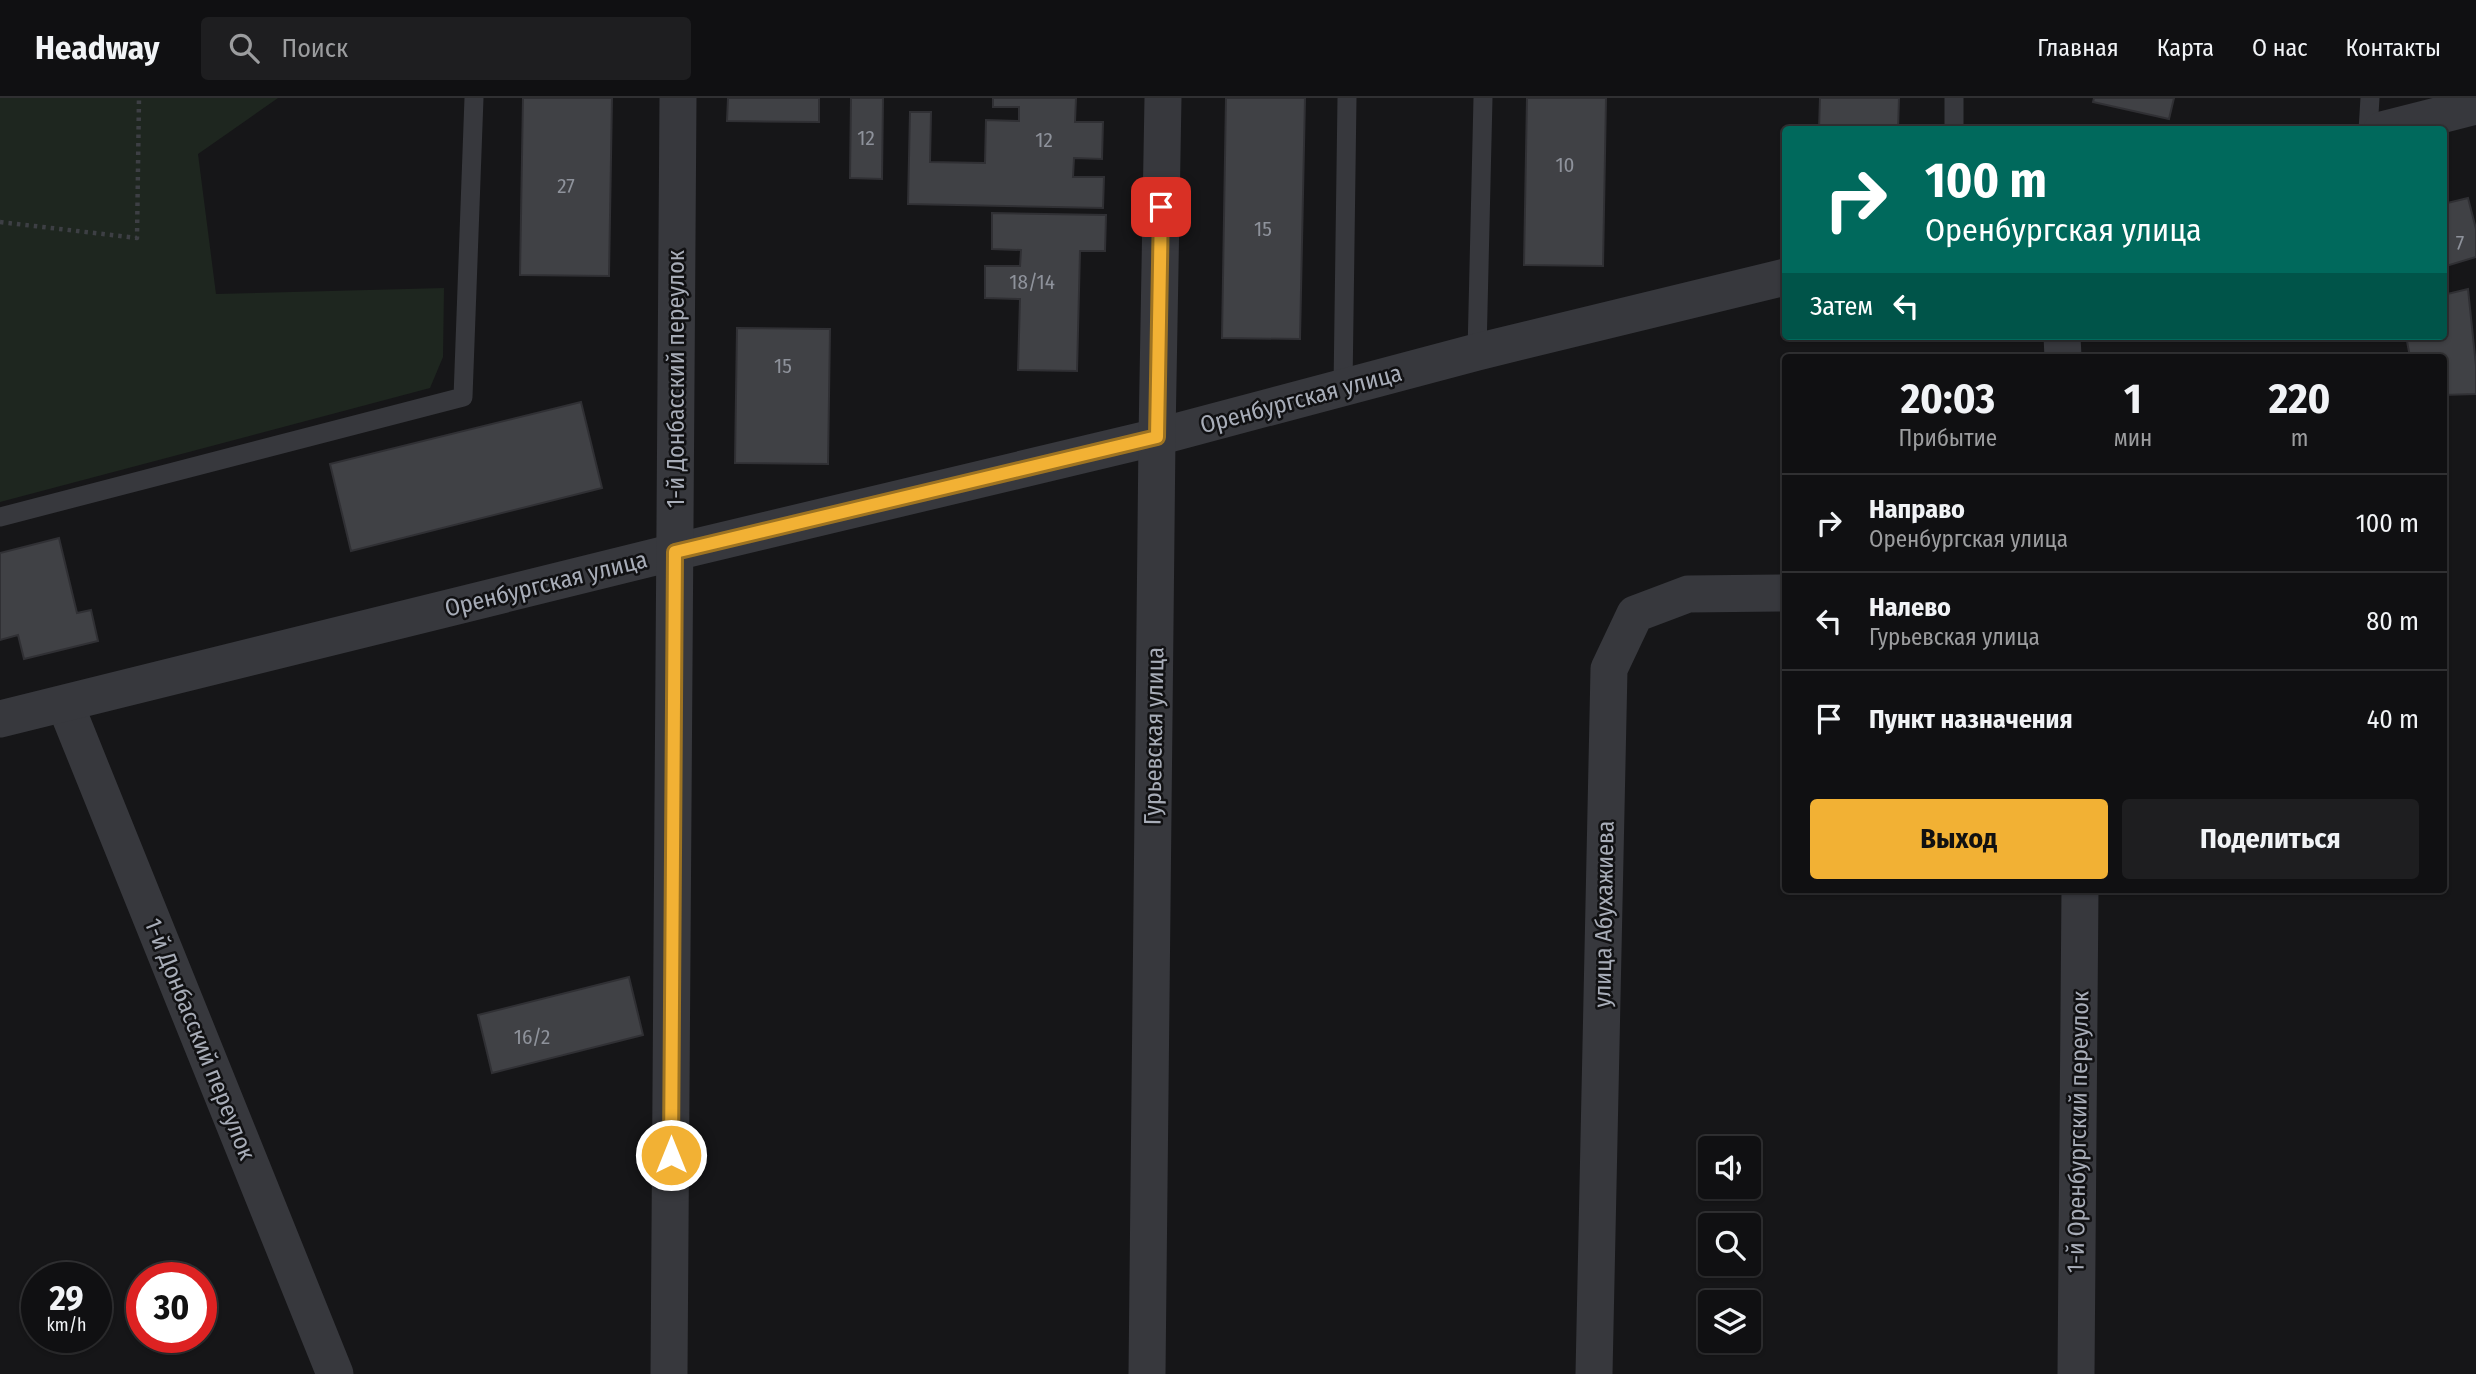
<!DOCTYPE html>
<html lang="ru">
<head>
<meta charset="utf-8">
<style>
  :root { --surface:#101012; --page:#1e1e20; --text:#f1f3f6; --muted:#9c9d9f; --line:#303032; --accent:#f2b134 }
  body { margin:0; font-family:"Fira Sans Condensed",sans-serif; background:var(--page); color:var(--text); height:100vh; display:flex; flex-direction:column; font-size:26px; white-space:nowrap }
  * { box-sizing:border-box; margin:0 }
  p { font-size:23px; color:var(--muted) }
  .icon { flex:none; width:38px; height:38px; fill:none; stroke:currentColor; stroke-width:2; stroke-linecap:round; stroke-linejoin:round }
  .map { position:relative; flex:1; overflow:hidden }
  .sheet { position:absolute; left:1782px; top:256px; width:665px; height:539px; display:flex; flex-direction:column; background:var(--surface); border-radius:7px; box-shadow:0 2px 5px #0004,0 0 0 2px var(--line) }
  .sheet>* { flex:none }
  .banner { position:absolute; left:1782px; top:28px; width:665px; height:214px; border-radius:7px; box-shadow:0 2px 5px #0004,0 0 0 2px var(--line); background:#00695c; color:#fff; overflow:hidden }
  .buttons { position:absolute; left:1698px; top:1038px; display:grid; gap:14px }
  .buttons a { display:grid; place-items:center; width:63px; height:63px; border-radius:7px; background:var(--surface); box-shadow:0 2px 5px #0004,0 0 0 2px var(--line); font-size:35px }
  .speed { position:absolute; left:21px; top:1164px; display:flex; gap:14px; font-size:35px; font-weight:700; text-align:center }
  .speed>* { display:grid; place-content:center; width:91px; height:91px; border-radius:50%; background:var(--surface); box-shadow:0 2px 5px #0004,0 0 0 2px var(--line); line-height:1 }
  .speed small { font-size:18px; font-weight:400 }
  .speed .limit { border:10px solid #d22; background:#fff; color:#111 }
  .pin { position:absolute; display:grid; place-items:center; width:60px; height:60px; color:#fff; margin:-30px; border-radius:14px; box-shadow:0 4px 10px #0006 }
  .me { position:absolute; width:77px; margin:-38px; rotate:0deg; stroke-linejoin:round; filter:drop-shadow(0 0 5px #0008) }
  .turn { display:flex; align-items:center; gap:24px; height:147px; padding:0 28px; font-size:32px }
  .turn .icon { width:91px; height:91px; stroke-width:2.5 }
  .turn b { display:block; font-size:49px; line-height:60px }
  .then { display:flex; align-items:center; height:66px; padding:0 28px; background:#0003; gap:14px; font-size:26px }
  .eta { display:flex; justify-content:space-evenly; align-items:center; height:119px; text-align:center }
  .eta b { font-size:42px; font-weight:700; line-height:49px }
  .cta { display:flex; gap:14px; margin-top:auto; padding:14px 28px }
  .cta a { flex:1; height:80px; border-radius:7px; background:var(--accent); color:#111; font-size:28px; font-weight:700; line-height:80px; text-align:center }
  .cta a+a { background:var(--page); color:var(--text) }
  ul { padding:0; list-style:none }
  li { display:flex; align-items:center; gap:21px; height:98px; padding:0 28px; border-top:2px solid var(--line) }
  li div { flex:1 }
  li b { display:block; font-size:26px }
  li em { font-style:normal }
  header { display:flex; align-items:center; gap:42px; box-sizing:border-box; height:98px; padding:0 35px; background:var(--surface); border-bottom:2px solid var(--line) }
  header strong { font-size:33px }
  nav { display:flex; gap:38px; margin-inline-start:auto; font-size:24px }
  .search { width:490px; height:63px; background:var(--page); display:flex; align-items:center; gap:18px; box-sizing:border-box; padding:0 24px; border-radius:7px; color:var(--muted); font-size:26px }
  .map>svg:first-child { display:block }
  .green { fill:#1e261f }
  .building { fill:#404145; stroke:#303034; stroke-width:2 }
  .lines { fill:none; stroke-linecap:round; stroke-linejoin:round }
  .path { stroke:#3d3f44; stroke-width:4.5; stroke-dasharray:3.5 5; stroke-linecap:butt }
  .lane { stroke:#37383d; stroke-width:19 }
  .street { stroke:#37383d; stroke-width:37 }
  .route-casing { stroke:#9d7322; stroke-width:18 }
  .route { stroke:#f2b134; stroke-width:12 }
  .labels { text-anchor:middle; stroke-width:5; stroke-linejoin:round; paint-order:stroke }
  .number-label { font-size:21px; fill:#8e929b }
  .street-label { font-size:24px; fill:#a8adb8; stroke:#111113 }
</style>
</head>
<body>
<header>
<strong>Headway</strong>
<div class="search"><svg class="icon" aria-label="search" viewBox="0 0 24 24"><circle cx="10" cy="10" r="6"/><path d="M15 15l6 6"/></svg>Поиск</div>
<nav><a>Главная</a><a>Карта</a><a>О нас</a><a>Контакты</a></nav>
</header>
<div class="map">
<svg width="2476" height="1276" viewBox="0 0 2476 1276">
  <rect width="100%" height="100%" fill="#161618"/>
  <path class="green" d="M0,0H278L198,56L216,196L444,190L443,259L430,290L0,404Z"/>
  <g class="building">
    <path d="M523,0H612L609,178L520,177Z"/>
    <path d="M728,0H819V24L727,23Z"/>
    <path d="M851,0H883L882,81L850,80Z"/>
    <path d="M993,0H1076L1075,24H1103L1102,61L1074,60L1073,79H1104L1103,110L908,106L910,14H931L930,64L985,65L986,22L1019,23V9H993Z"/>
    <path d="M1226,0H1305L1300,241L1222,240Z"/>
    <path d="M1527,0H1606L1603,168L1524,167Z"/>
    <path d="M1820,0H1899L1898,32H1819Z"/>
    <path d="M2094,0H2174L2169,21L2093,4Z"/>
    <path d="M2468,100L2476,131V159L2443,169V106Z"/>
    <path d="M992,115L1106,117L1105,153H1080L1077,273L1018,272L1020,201L985,200V168H1020L1021,152L992,151Z"/>
    <path d="M2468,191L2476,268V296L2443,297V259H2410L2406,238H2443V197Z"/>
    <path d="M737,230L830,231L828,366L735,365Z"/>
    <path d="M581,304L602,390L351,453L330,366Z"/>
    <path d="M59,440L77,515L91,512L98,543L24,561L18,537L0,542V455Z"/>
    <path d="M629,879L643,937L492,975L478,917Z"/>
  </g>
  <g class="lines">
    <path class="path" d="M0,124L137,140L139,0"/>
    <g class="lane">
      <path d="M1954,32V0"/>
      <path d="M2368,32L2370,0"/>
      <path d="M1477,254L1483,0"/>
      <path d="M1343,290L1347,0"/>
      <path d="M0,419L463,299L474,0"/>
    </g>
    <g class="street">
      <path d="M2382,32L2476,8"/>
      <path d="M2062,238L2063,259"/>
      <path d="M65,606L335,1276"/>
      <path d="M0,621L675,454L1157,339L1477,254L1785,179"/>
      <path d="M669,1276L678,0"/>
      <path d="M1147,1276L1157,339L1163,0"/>
      <path d="M1594,1276L1609,571L1635,516L1688,496L1785,495"/>
      <path d="M2076,1276L2080,791"/>
    </g>
  </g>
  <g class="lines">
    <defs>
      <path id="route" d="M671,1057L675,454L1157,339L1161,109"/>
    </defs>
    <use href="#route" class="route-casing"/>
    <use href="#route" class="route"/>
  </g>
  <g class="labels">
    <g class="number-label">
      <text x="866" y="47">12</text>
      <text x="1044" y="49">12</text>
      <text x="1565" y="74">10</text>
      <text x="566" y="95">27</text>
      <text x="1263" y="138">15</text>
      <text x="2460" y="152">7</text>
      <text x="1032" y="191">18/14</text>
      <text x="783" y="275">15</text>
      <text x="532" y="946">16/2</text>
    </g>
    <g class="street-label">
      <text transform="translate(676 281) rotate(-90)" y="8">1-й Донбасский переулок</text>
      <text transform="translate(1301 301) rotate(-15)" y="8">Оренбургская улица</text>
      <text transform="translate(546 486) rotate(-14)" y="8">Оренбургская улица</text>
      <text transform="translate(1154 638) rotate(-89)" y="8">Гурьевская улица</text>
      <text transform="translate(1604 816) rotate(-89)" y="8">улица Абухажиева</text>
      <text transform="translate(200 941) rotate(68)" y="8">1-й Донбасский переулок</text>
      <text transform="translate(2078 1034) rotate(-89)" y="8">1-й Оренбургский переулок</text>
    </g>
  </g>
</svg>
<div class="buttons">
<a><svg class="icon" aria-label="sound" viewBox="0 0 24 24"><path d="M4 9h4l5-4v14l-5-4H4zM17 9q2 3 0 6"/></svg></a>
<a><svg class="icon" aria-label="search" viewBox="0 0 24 24"><circle cx="10" cy="10" r="6"/><path d="M15 15l6 6"/></svg></a>
<a><svg class="icon" aria-label="layers" viewBox="0 0 24 24"><path d="M12 4l9 5-9 5-9-5zM3 14l9 5 9-5"/></svg></a>
</div>
<div class="speed"><div>29<small>km/h</small></div><div class="limit">30</div></div>
<div class="pin" style="left:1161px;top:109px;background:#d93025"><svg class="icon" aria-label="arrive" viewBox="0 0 24 24"><path d="M6 21V4h12l-3 4 3 4H6"/></svg></div>
<svg class="me" style="left:671px;top:1057px" viewBox="-20 -20 40 40"><circle r="17" fill="#f2b134" stroke="#fff" stroke-width="3"/><path d="M0-11L8 9 0 5-8 9z" fill="#fff"/></svg>
<div class="banner">
<div class="turn"><svg class="icon" aria-label="right" viewBox="0 0 24 24"><path d="M7 20v-9h11M14 6l5 5-5 5"/></svg><div><b>100 m</b>Оренбургская улица</div></div>
<div class="then">Затем<svg class="icon" aria-label="left" viewBox="0 0 24 24"><path d="M17 20v-9H6M10 6l-5 5 5 5"/></svg></div>
</div>
<section class="sheet">
<div class="eta">
<div><b>20:03</b><p>Прибытие</p></div>
<div><b>1</b><p>мин</p></div>
<div><b>220</b><p>m</p></div>
</div>
<ul>
<li><svg class="icon" aria-label="right" viewBox="0 0 24 24"><path d="M7 20v-9h11M14 6l5 5-5 5"/></svg><div><b>Направо</b><p>Оренбургская улица</p></div><em>100 m</em></li>
<li><svg class="icon" aria-label="left" viewBox="0 0 24 24"><path d="M17 20v-9H6M10 6l-5 5 5 5"/></svg><div><b>Налево</b><p>Гурьевская улица</p></div><em>80 m</em></li>
<li><svg class="icon" aria-label="arrive" viewBox="0 0 24 24"><path d="M6 21V4h12l-3 4 3 4H6"/></svg><div><b>Пункт назначения</b></div><em>40 m</em></li>
</ul>
<div class="cta"><a>Выход</a><a>Поделиться</a></div>
</section>
</div>
</body>
</html>
